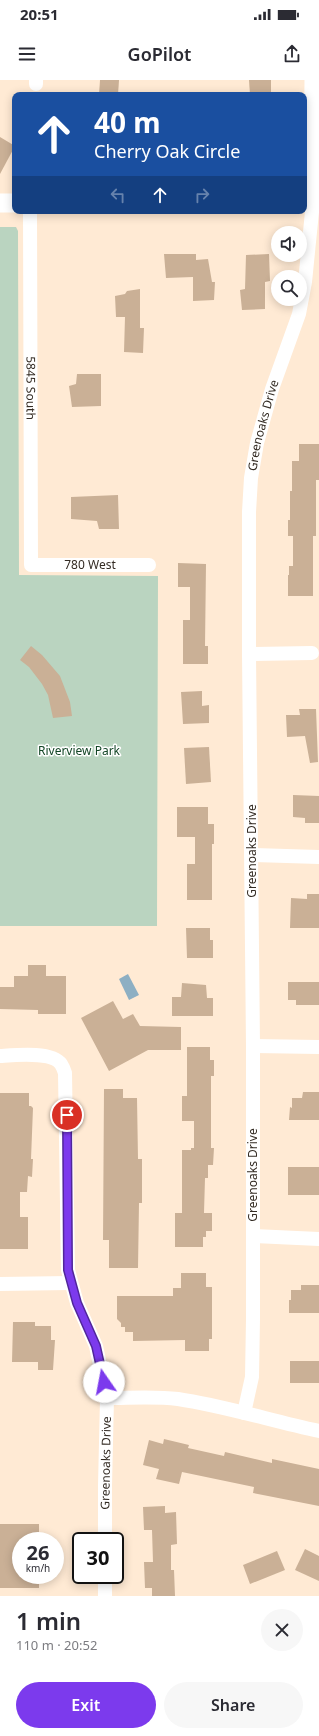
<!DOCTYPE html>
<html lang="en">
<head>
<meta charset="utf-8">
<style>
  :root { --surface:#fff; --page:#f7f7f7; --text:#2b2b33; --muted:#7c7c81; --accent:#7c3aed }
  body { margin:0; font-family:"Noto Sans",sans-serif; background:var(--page); color:var(--text); height:100vh; display:flex; flex-direction:column; font-size:15px; white-space:nowrap }
  * { box-sizing:border-box; margin:0 }
  p { font-size:13px; color:var(--muted) }
  .icon { flex:none; width:22px; height:22px; fill:none; stroke:currentColor; stroke-width:2; stroke-linecap:round; stroke-linejoin:round }
  .map { position:relative; height:1516px; overflow:hidden }
  .sheet { display:flex; flex-direction:column; background:var(--surface); flex:1 }
  .sheet>* { flex:none }
  .top-card { position:absolute; left:12px; top:12px; width:295px; height:122px; border-radius:8px; box-shadow:0 2px 10px #0003; background:#1a4fa0; color:#fff; overflow:hidden }
  .controls { position:absolute; left:271px; top:146px; display:grid; gap:8px }
  .controls a { display:grid; place-items:center; width:36px; height:36px; border-radius:50%; background:var(--surface); box-shadow:0 2px 10px #0003; font-size:20px }
  .speed { position:absolute; left:12px; top:1452px; display:flex; gap:8px; font-size:20px; font-weight:700; text-align:center }
  .speed>* { display:grid; place-content:center; width:52px; height:52px; border-radius:50%; background:var(--surface); box-shadow:0 2px 10px #0003; line-height:1 }
  .speed small { font-size:10px; font-weight:400 }
  .speed .limit { border:2px solid #111; border-radius:6px; background:#fff; color:#111 }
  .pin { position:absolute; display:grid; place-items:center; width:34px; height:34px; color:#fff; margin:-17px; border:2px solid #fff; border-radius:50%; box-shadow:0 1px 4px #0007 }
  .me { position:absolute; width:44px; margin:-22px; rotate:348deg; stroke-linejoin:round; filter:drop-shadow(0 0 3px #0008) }
  .turn { display:flex; align-items:center; gap:14px; height:84px; padding:0 16px; font-size:18px }
  .turn .icon { width:52px; height:52px; stroke-width:2.5 }
  .turn b { display:block; font-size:28px; line-height:34px }
  .lanes { display:flex; align-items:center; height:38px; padding:0 16px; background:#0003; justify-content:center; gap:20px; direction:ltr }
  .lanes .off { opacity:.35 }
  .round { display:grid; place-items:center; flex:none; width:42px; height:42px; border-radius:21px; background:var(--page) }
  .head { display:flex; align-items:center; justify-content:space-between; height:68px; padding:0 16px }
  h1 { font-size:24px; font-weight:600; line-height:30px }
  .primary-button { display:flex; gap:8px; margin-top:auto; padding:8px 16px }
  .primary-button a { flex:1; height:46px; border-radius:24px; background:var(--accent); color:#fff; font-size:16px; font-weight:600; line-height:46px; text-align:center }
  .primary-button a+a { background:var(--page); color:var(--text) }
  .status { display:flex; justify-content:space-between; align-items:center; height:28px; padding:0 20px; background:var(--surface); direction:ltr }
  .status svg { height:11px; fill:currentColor }
  header { display:flex; justify-content:space-between; align-items:center; height:52px; padding:0 16px; background:var(--surface); font-size:18px; font-weight:600 }
  .map>svg:first-child { display:block }
  .green { fill:#bad4c0 }
  .water { fill:#8dafc3 }
  .building { fill:#cab096 }
  .lines { fill:none; stroke-linecap:round; stroke-linejoin:round }
  .street { stroke:#fff; stroke-width:14 }
  .secondary { stroke:#fff; stroke-width:19 }
  .route-casing { stroke:#51269a; stroke-width:10 }
  .route { stroke:#7c3aed; stroke-width:7 }
  .labels { text-anchor:middle; stroke-width:3; stroke-linejoin:round; paint-order:stroke }
  .street-label { font-size:12px; fill:#332b23; stroke:#fff }
  .park-label { font-size:12px; fill:#124525; stroke:#fff }
</style>
</head>
<body>
<div class="status"><b>20:51</b><svg viewBox="0 0 49 12"><path d="M0 12V9h3v3zM5 12V6h3v6zM10 12V3h3v9zM15 12V0h3v12zM26 1h20v11H26zM47 4h2v5h-2z"/></svg></div>
<header><svg class="icon" aria-label="menu" viewBox="0 0 24 24"><path d="M4 6h16M4 12h16M4 18h16"/></svg>GoPilot<svg class="icon" aria-label="share" viewBox="0 0 24 24"><path d="M12 15V3M7 8l5-5 5 5M5 13v7h14v-7"/></svg></header>
<div class="map">
<svg width="319" height="1516" viewBox="0 0 319 1516">
  <rect width="100%" height="100%" fill="#ffead4"/>
  <path class="green" d="M0,147H16L18,151L19,495L158,496L157,846H0Z"/>
  <path class="water" d="M128,894L139,915L129,920L119,899Z"/>
  <g class="building">
    <path d="M100,0H119L118,15H99Z"/>
    <path d="M249,0H271V15H250Z"/>
    <path d="M0,57L15,66L0,94Z"/>
    <path d="M164,174H196V180L208,179L212,202H215L214,220L193,221V197L166,198Z"/>
    <path d="M269,174L270,201L265,202V229L242,230L240,210L245,209L246,175Z"/>
    <path d="M140,209V248H144L143,273L124,272L125,237H116L115,216L125,214L127,211Z"/>
    <path d="M77,294H101V326L72,327L69,306L76,304Z"/>
    <path d="M299,364H319V400H316V456H313V516H288V495H289V486H293V456H288V440H290V411H292V381H299Z"/>
    <path d="M118,415L119,449H99L97,441L71,439V417Z"/>
    <path d="M178,483L206,484L205,566H208V584H183V540H190V507H178Z"/>
    <path d="M31,566L42,575L60,596L70,622L72,636L53,638L48,615L42,604L29,587L20,580Z"/>
    <path d="M202,611V626L209,625V643L183,644L181,612Z"/>
    <path d="M299,629H316L318,682L310,683L305,656L287,657L286,635H300Z"/>
    <path d="M209,667L211,702L186,704L184,668Z"/>
    <path d="M293,715L319,716V743H305V738L293,737Z"/>
    <path d="M177,727H208V744H214V764H212V820H187V784H195V757H177Z"/>
    <path d="M307,814H319V848H290L291,818L307,819Z"/>
    <path d="M186,848H210V860H213V878H187Z"/>
    <path d="M28,885H46V896H66V934H38V930L0,929V907H14V896H28Z"/>
    <path d="M288,902H319V925H296V920H288Z"/>
    <path d="M182,903L206,905L207,918H213V936H172V917H181Z"/>
    <path d="M113,921L123,939L133,934L140,946L181,947V970H148L109,991L81,938Z"/>
    <path d="M187,967H210V980H214V996H211V1068H214L213,1085H208V1098H205L204,1133H212V1151H206V1157H203V1167H175V1133H182V1070H191V1068H194V1041H182V1016H187Z"/>
    <path d="M104,1009H123V1018H137L138,1079H142V1123H139L138,1188H109V1160H103Z"/>
    <path d="M303,1012H319V1040H289L290,1027L292,1028V1018H302Z"/>
    <path d="M0,1013H29V1026H31L33,1028L31,1079H33L32,1097L28,1096L27,1112H20V1137H28V1169H0Z"/>
    <rect x="288" y="1087" width="31" height="28"/>
    <path d="M181,1193H206V1207H212V1259H209V1271H185V1260L133,1261V1252H125V1247H121V1243L117,1239V1216H173V1208H181Z"/>
    <path d="M301,1205H319V1233H289V1220H291V1210H301Z"/>
    <path d="M13,1242H35V1246H51V1260H55L53,1290H38V1282H12Z"/>
    <rect x="290" y="1281" width="29" height="22"/>
    <path d="M164,1359L189,1365L188,1368L224,1376L225,1372L272,1383V1379L319,1389V1426L253,1413L254,1407L182,1392L179,1404L156,1399L159,1389L143,1385L149,1360L163,1364Z"/>
    <path d="M165,1426V1433L176,1432L177,1464L171,1465V1490H174L175,1516H152V1508H145L144,1482H153L152,1450H144L143,1427Z"/>
    <path d="M0,1444H39V1461H21V1495H39V1508H0Z"/>
    <path d="M305,1469L319,1476V1501L295,1490Z"/>
    <path d="M277,1471L285,1490L250,1504L243,1485Z"/>
  </g>
  <g class="lines">
    <g class="street">
      <path d="M36,4V0"/>
      <path id="s1" d="M30,131L31,485H149"/>
      <path d="M249,574L312,573"/>
      <path d="M252,775L319,777"/>
      <path d="M253,966L319,967"/>
      <path d="M0,976C15,975 52,971 61,984C63,987 64,990 65,993L68,1190L77,1223L96,1266L107,1318L105,1406V1461"/>
      <path d="M253,1156L319,1159"/>
      <path d="M0,1204L70,1203"/>
      <path d="M107,1318C130,1318 155,1316 178,1319C225,1326 272,1341 319,1351"/>
      <path id="s2" d="M244,1333L252,1297L253,1239V966L249,574V432L251,398L257,363L272,309L299,234L305,202L313,122"/>
      <path d="M105,1495V1516"/>
    </g>
    <g class="secondary">
      <path d="M313,122L314,0"/>
      <path d="M0,123H15"/>
    </g>
  </g>
  <g class="lines">
    <defs>
      <path id="route" d="M67,1035L68,1190L77,1223L96,1266L104,1302"/>
    </defs>
    <use href="#route" class="route-casing"/>
    <use href="#route" class="route"/>
  </g>
  <g class="labels">
    <g class="street-label">
      <text dy="4" stroke="none"><textPath href="#s1" startOffset="177">5845 South</textPath></text>
      <text dy="4" stroke="none"><textPath href="#s2" startOffset="990">Greenoaks Drive</textPath></text>
      <text dy="4" stroke="none"><textPath href="#s1" startOffset="413">780 West</textPath></text>
      <text transform="translate(252 771) rotate(-90)" y="4">Greenoaks Drive</text>
      <text transform="translate(253 1095) rotate(-90)" y="4">Greenoaks Drive</text>
      <text transform="translate(106 1383) rotate(-89)" y="4">Greenoaks Drive</text>
    </g>
    <g class="park-label">
      <text x="79" y="675">Riverview Park</text>
    </g>
  </g>
</svg>
<div class="controls">
<a><svg class="icon" aria-label="sound" viewBox="0 0 24 24"><path d="M4 9h4l5-4v14l-5-4H4zM17 9q2 3 0 6"/></svg></a>
<a><svg class="icon" aria-label="search" viewBox="0 0 24 24"><circle cx="10" cy="10" r="6"/><path d="M15 15l6 6"/></svg></a>
</div>
<div class="speed"><div>26<small>km/h</small></div><div class="limit">30</div></div>
<div class="pin" style="left:67px;top:1035px;background:#d93025"><svg class="icon" aria-label="arrive" viewBox="0 0 24 24"><path d="M6 21V4h12l-3 4 3 4H6"/></svg></div>
<svg class="me" style="left:104px;top:1302px" viewBox="-20 -20 40 40"><circle r="19" fill="#fff"/><path d="M0-13L10 11 0 6-10 11z" fill="#7c3aed"/></svg>
<div class="top-card">
<div class="turn"><svg class="icon" aria-label="ahead" viewBox="0 0 24 24"><path d="M12 20V5M6 11l6-6 6 6"/></svg><div><b>40 m</b>Cherry Oak Circle</div></div>
<div class="lanes"><svg class="icon off" aria-label="left" viewBox="0 0 24 24"><path d="M17 20v-9H6M10 6l-5 5 5 5"/></svg><svg class="icon" aria-label="ahead" viewBox="0 0 24 24"><path d="M12 20V5M6 11l6-6 6 6"/></svg><svg class="icon off" aria-label="right" viewBox="0 0 24 24"><path d="M7 20v-9h11M14 6l5 5-5 5"/></svg></div>
</div>
</div>
<section class="sheet">
<div class="head"><div><h1>1 min</h1><p>110 m · 20:52</p></div><a class="round"><svg class="icon" aria-label="close" viewBox="0 0 24 24"><path d="M6 6l12 12M18 6L6 18"/></svg></a></div>
<div class="primary-button"><a>Exit</a><a>Share</a></div>
</section>
</body>
</html>
